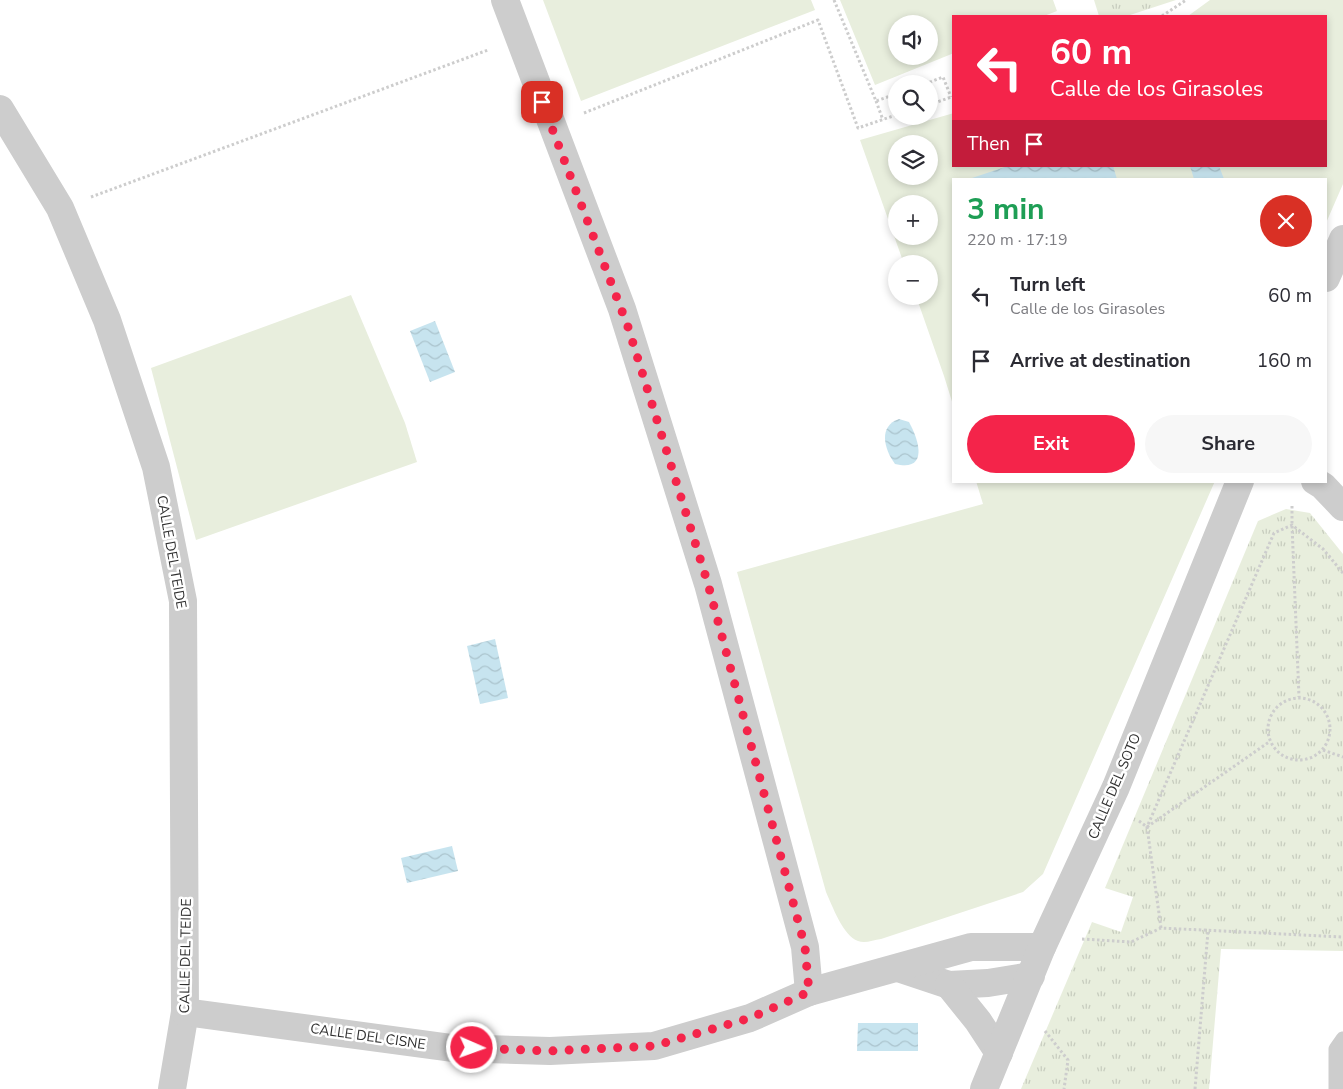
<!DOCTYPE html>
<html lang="en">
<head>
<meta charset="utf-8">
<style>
  :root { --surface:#fff; --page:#f7f7f7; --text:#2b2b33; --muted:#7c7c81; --accent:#f4244a }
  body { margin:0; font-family:"Nunito Sans",sans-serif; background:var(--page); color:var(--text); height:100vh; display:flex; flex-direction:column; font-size:19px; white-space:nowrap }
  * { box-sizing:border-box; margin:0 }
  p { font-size:16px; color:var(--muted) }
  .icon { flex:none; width:28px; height:28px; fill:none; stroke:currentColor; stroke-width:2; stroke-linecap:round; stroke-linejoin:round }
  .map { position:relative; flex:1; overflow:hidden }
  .sheet { position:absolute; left:952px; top:178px; width:375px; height:305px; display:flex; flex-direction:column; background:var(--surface); border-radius:0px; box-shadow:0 2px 8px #0003 }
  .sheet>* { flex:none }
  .guide { position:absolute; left:952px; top:15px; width:375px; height:152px; border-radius:0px; box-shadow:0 2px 8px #0003; background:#f4244a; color:#fff; overflow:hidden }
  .buttons { position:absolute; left:888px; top:15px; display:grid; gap:10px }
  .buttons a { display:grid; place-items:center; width:50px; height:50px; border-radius:50%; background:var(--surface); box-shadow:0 2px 8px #0003; font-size:25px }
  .pin { position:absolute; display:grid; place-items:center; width:42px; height:42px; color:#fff; margin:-21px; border-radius:10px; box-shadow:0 2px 8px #0006 }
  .me { position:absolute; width:55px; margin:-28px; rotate:92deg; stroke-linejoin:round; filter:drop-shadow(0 0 4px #0008) }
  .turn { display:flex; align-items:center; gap:18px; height:105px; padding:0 15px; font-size:22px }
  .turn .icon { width:65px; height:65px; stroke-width:2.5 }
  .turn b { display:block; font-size:35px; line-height:42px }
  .then { display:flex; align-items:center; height:48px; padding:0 15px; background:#0003; gap:10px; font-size:19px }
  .round { display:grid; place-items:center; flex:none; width:52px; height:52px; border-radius:26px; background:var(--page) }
  .overview { display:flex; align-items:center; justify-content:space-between; height:85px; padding:0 15px }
  h1 { font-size:30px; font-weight:700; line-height:38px; color:#1e9e55 }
  .cta { display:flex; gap:10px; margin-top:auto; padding:10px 15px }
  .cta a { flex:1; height:58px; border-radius:30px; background:var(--accent); color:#fff; font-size:20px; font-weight:700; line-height:58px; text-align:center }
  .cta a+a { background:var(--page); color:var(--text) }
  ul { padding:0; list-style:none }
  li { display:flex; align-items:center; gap:15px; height:65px; padding:0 15px }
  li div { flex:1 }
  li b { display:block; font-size:19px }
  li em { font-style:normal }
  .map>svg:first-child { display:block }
  .grass { fill:#e8eedd; fill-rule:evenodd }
  .park { fill:url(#park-tufts) }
  .water { fill:url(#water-waves) }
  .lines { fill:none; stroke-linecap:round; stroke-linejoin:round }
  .path { stroke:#cdcdcd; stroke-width:3; stroke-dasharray:2.5 2.5; stroke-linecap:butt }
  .lane { stroke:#cdcdcd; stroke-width:15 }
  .street { stroke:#cdcdcd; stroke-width:28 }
  .route { stroke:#f4244a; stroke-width:9; stroke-dasharray:0 16.2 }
  .labels { text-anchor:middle; stroke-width:5; stroke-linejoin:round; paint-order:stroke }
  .street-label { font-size:14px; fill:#303030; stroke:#fff }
</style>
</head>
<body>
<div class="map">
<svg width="1343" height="1089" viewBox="0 0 1343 1089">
  <defs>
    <pattern id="park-tufts" width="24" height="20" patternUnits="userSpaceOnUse" patternTransform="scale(1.25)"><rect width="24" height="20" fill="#e8eedd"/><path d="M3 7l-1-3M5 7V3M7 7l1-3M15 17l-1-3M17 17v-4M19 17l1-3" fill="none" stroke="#c7ccbe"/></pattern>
    <pattern id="water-waves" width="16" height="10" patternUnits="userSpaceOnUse" patternTransform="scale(1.25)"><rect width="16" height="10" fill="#c7e4ef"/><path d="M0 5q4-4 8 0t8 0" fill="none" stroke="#abc4cd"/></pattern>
  </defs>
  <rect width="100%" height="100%" fill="#fff"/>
  <g class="grass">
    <path d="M543,0H811L815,10L581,101Z"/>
    <path d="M840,0H1053L1057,11L1044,16H954V53L875,85ZM896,24H929V56H896Z"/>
    <path d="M1210,0H1343V184L1326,223V179H954V408L944,376L916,296H929V264H904L860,140L954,113V166H1326V16H1188ZM896,144H929V176H896ZM896,204H929V236H896Z"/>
    <path d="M351,295L405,423L417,462L196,540L151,368Z"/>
    <path d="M976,481H1215L1043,874L1023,892L881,939C873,940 865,944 858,941C843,936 832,905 826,892L737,572L983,504Z"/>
  </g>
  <g class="park">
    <path d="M1094,0H1176L1127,16H1099Z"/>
    <path d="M1286,509L1310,513L1343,554V951L1221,949L1209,1089H1021L1092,922L1121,932L1133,897L1105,888L1258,521Z"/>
  </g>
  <g class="water">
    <path d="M1008,166H1113L1117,179H969Z"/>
    <path d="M1190,166H1219L1224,179H1194Z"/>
    <path d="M435,321L455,372L430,382L410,331Z"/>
    <path d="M899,419L909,422C919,440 929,472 895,464C884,449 878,426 899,419Z"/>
    <path d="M495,639L508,698L480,704L467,646Z"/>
    <path d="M452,846L458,871L407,883L401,858Z"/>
    <path d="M858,1023H918V1051H857Z"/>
  </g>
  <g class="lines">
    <g class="path">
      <path d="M834,0L876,101L896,94"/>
      <path d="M1162,16L1186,0"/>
      <path d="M925,84L943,77L951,97"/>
      <path d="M876,101L883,120"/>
      <path d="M929,105L954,96"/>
      <path d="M584,113L818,20L858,128L896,115"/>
      <path d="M91,197L488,50"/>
      <path d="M1292,506V525L1299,697"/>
      <circle cx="1299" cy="729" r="31"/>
      <path d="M1323,750L1343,757"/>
      <path d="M1139,821L1147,827L1269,742"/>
      <path d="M1161,928L1147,827L1274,533L1292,525L1323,549L1343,573"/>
      <path d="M1082,939L1131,942L1161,928L1343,937"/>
      <path d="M1045,1031L1068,1060L1064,1089"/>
      <path d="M1195,1089L1208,931"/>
    </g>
    <path class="lane" d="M1336,1089V1049L1343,1039"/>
    <g class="street">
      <path d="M505,0L622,309L708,584L805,947L809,992"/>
      <path d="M0,109L60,208L107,320L156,467L183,601L185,1012L172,1089"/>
      <path d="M1326,278L1343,239"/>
      <path d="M1315,481L1323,486L1343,507"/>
      <path d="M898,968L949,985L988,983L1031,976"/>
      <path d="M949,985L978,1021L999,1053"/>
      <path d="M185,1012L452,1048L550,1051L654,1046L750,1018L809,992L971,947H1042"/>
      <path d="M984,1089L1042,947L1116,787L1240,481"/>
    </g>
  </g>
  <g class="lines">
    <path class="route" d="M472,1048L550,1051L654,1046L750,1018L809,992L805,947L708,584L628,327L542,102"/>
  </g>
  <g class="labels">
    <g class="street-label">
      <text transform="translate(172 552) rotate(80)" y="5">CALLE DEL TEIDE</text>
      <text transform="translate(1114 786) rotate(-67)" y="5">CALLE DEL SOTO</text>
      <text transform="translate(185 956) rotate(-89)" y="5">CALLE DEL TEIDE</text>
      <text transform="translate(368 1036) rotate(8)" y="5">CALLE DEL CISNE</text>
    </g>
  </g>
</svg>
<div class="buttons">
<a><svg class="icon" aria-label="sound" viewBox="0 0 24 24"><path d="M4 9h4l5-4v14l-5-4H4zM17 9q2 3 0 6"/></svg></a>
<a><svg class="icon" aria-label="search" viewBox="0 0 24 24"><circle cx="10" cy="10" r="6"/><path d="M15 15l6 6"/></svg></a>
<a><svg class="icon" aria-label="layers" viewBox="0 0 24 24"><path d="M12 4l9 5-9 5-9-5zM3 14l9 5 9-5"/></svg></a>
<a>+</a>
<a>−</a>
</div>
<div class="pin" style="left:542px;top:102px;background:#d93025"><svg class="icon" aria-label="arrive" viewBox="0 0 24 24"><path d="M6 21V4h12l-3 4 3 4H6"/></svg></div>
<svg class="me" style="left:472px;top:1048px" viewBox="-20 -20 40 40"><circle r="17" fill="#f4244a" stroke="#fff" stroke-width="3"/><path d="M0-11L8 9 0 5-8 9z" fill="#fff"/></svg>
<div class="guide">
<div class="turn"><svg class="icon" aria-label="left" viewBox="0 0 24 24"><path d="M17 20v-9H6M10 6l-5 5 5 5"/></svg><div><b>60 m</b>Calle de los Girasoles</div></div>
<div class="then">Then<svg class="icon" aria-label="arrive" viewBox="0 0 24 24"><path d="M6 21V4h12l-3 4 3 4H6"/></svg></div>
</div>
<section class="sheet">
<div class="overview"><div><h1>3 min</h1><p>220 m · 17:19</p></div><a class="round" style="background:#d93025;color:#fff"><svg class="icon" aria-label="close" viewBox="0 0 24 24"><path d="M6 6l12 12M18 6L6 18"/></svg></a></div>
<ul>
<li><svg class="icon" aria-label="left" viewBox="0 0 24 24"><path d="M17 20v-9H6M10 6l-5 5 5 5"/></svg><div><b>Turn left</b><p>Calle de los Girasoles</p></div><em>60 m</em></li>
<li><svg class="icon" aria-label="arrive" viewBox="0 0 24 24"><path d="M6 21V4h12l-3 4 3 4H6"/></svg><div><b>Arrive at destination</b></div><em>160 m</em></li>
</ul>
<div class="cta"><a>Exit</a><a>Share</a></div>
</section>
</div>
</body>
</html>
